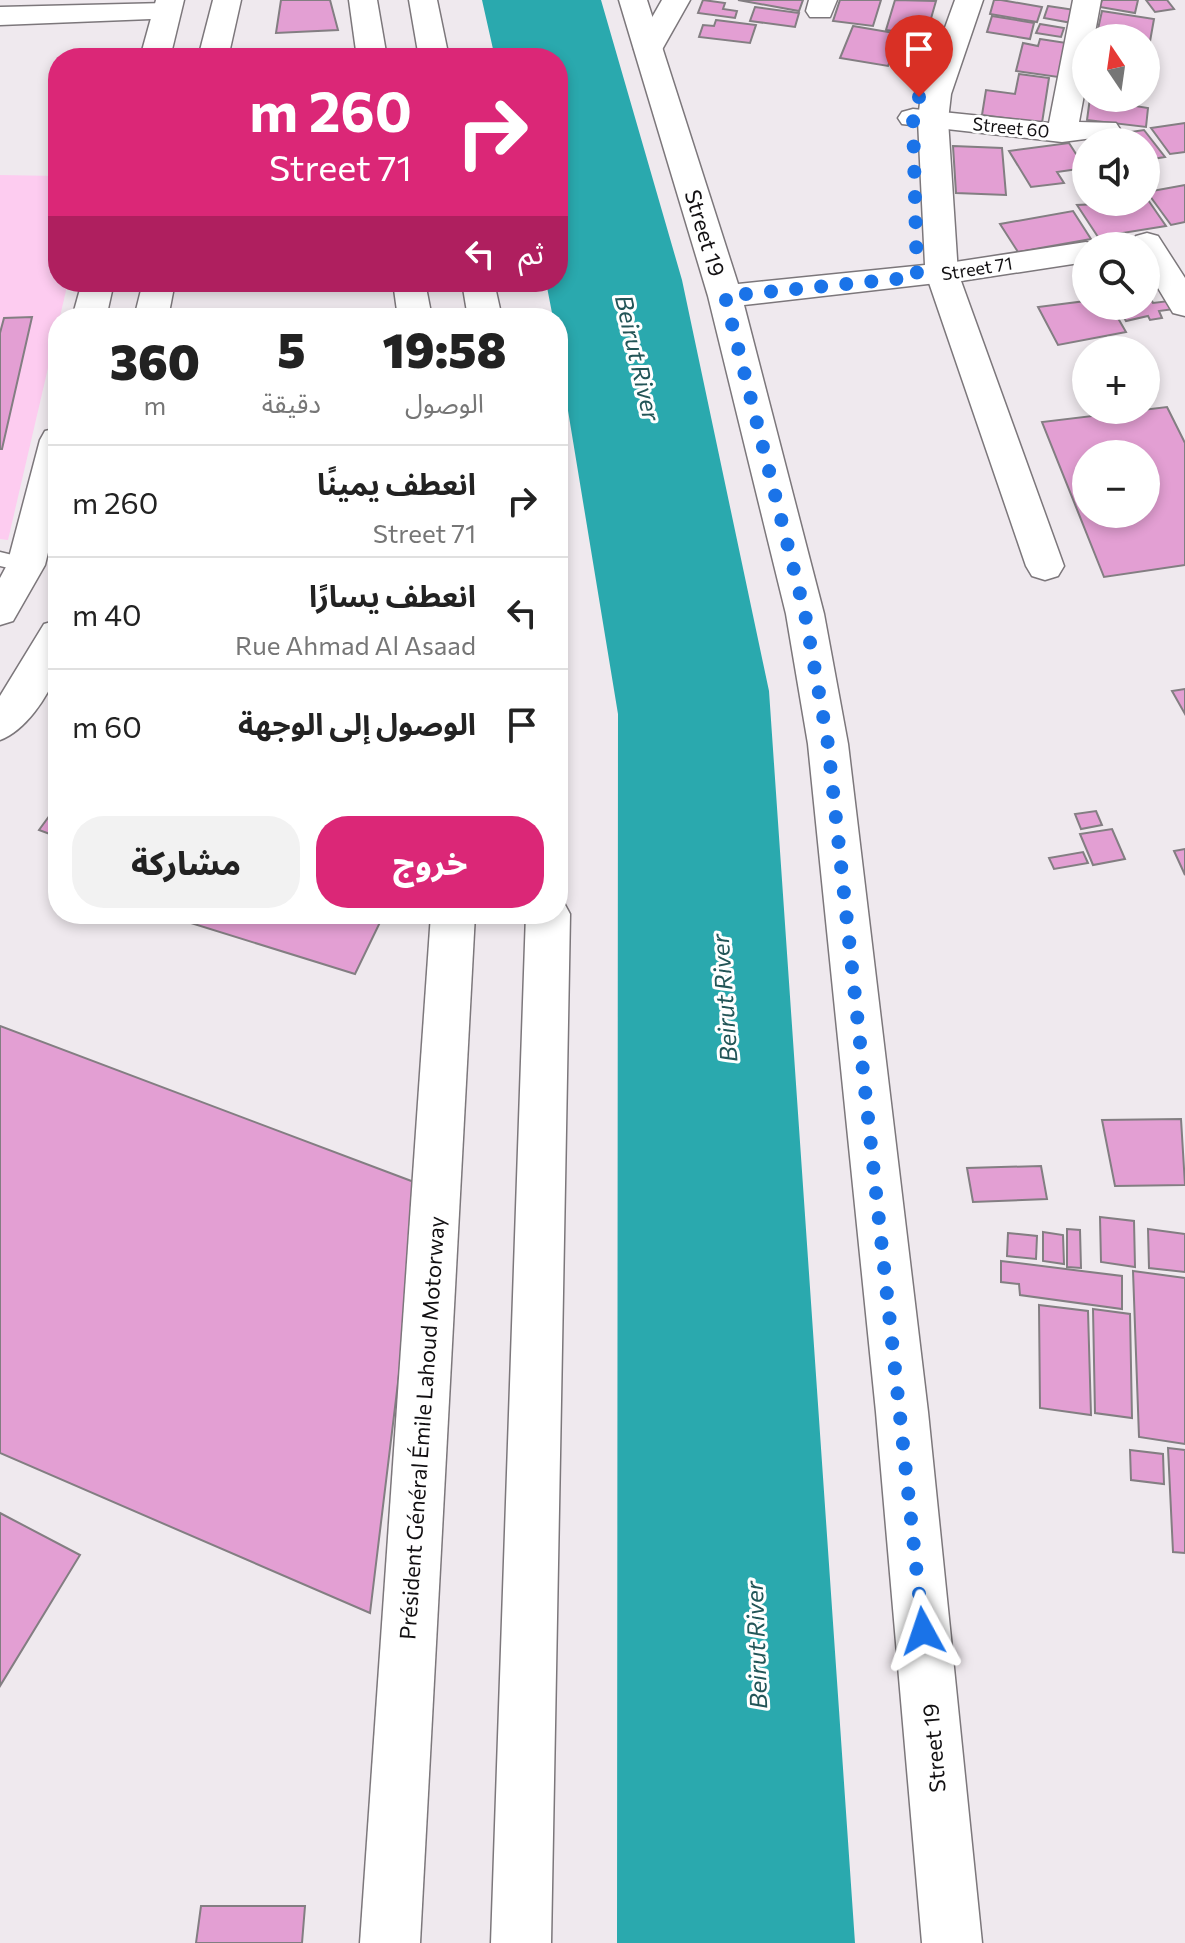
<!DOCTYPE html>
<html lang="ar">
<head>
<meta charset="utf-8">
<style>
  :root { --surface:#fff; --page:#f2f2f2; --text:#222; --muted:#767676; --line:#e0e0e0; --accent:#db2777 }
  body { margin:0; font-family:Commissioner,"Noto Sans Arabic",sans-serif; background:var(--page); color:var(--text); direction:rtl; height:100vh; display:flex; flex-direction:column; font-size:30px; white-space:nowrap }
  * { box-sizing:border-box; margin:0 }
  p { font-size:26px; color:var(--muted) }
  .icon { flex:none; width:44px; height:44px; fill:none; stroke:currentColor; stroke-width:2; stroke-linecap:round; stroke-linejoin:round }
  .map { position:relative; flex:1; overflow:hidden; direction:ltr }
  .side { position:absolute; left:48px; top:308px; width:520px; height:616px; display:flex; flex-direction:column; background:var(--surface); border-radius:32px; box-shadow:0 4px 12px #0003; direction:rtl }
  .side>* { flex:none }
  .top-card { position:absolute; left:48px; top:48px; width:520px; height:244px; border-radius:32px; box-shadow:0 4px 12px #0003; direction:rtl; background:#db2777; color:#fff; overflow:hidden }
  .needle { width:52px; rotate:347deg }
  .buttons { position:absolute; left:1072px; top:24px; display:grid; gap:16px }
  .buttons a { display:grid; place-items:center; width:88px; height:88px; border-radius:50%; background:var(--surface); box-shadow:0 4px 12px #0003; font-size:40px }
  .pin { position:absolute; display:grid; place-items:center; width:68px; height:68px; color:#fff; margin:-82px -34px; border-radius:50% 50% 50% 0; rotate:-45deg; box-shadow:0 0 8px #0007 }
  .pin .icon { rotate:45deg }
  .me { position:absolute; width:88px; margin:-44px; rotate:355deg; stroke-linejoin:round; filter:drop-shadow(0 0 6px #0008) }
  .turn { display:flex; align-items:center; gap:28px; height:168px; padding:0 24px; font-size:36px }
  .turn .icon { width:104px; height:104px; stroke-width:2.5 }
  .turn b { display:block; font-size:56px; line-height:68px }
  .then { display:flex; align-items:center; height:76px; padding:0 24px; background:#0003; gap:16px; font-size:30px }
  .eta { display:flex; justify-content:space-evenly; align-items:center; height:136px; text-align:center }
  .eta b { font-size:48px; font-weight:800; line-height:56px }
  .primary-button { display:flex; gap:16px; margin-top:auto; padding:16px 24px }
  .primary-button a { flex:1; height:92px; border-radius:32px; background:var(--accent); color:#fff; font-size:32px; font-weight:800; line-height:92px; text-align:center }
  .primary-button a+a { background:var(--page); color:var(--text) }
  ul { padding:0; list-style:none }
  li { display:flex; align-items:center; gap:24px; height:112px; padding:0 24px; border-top:2px solid var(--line) }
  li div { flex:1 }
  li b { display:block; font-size:30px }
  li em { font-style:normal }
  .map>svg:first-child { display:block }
  .green { fill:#fdccf0 }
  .water { fill:#2aa9ae }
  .building { fill:#e39fd3; stroke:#837e82; stroke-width:2; fill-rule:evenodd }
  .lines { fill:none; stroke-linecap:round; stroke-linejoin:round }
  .lane-casing { stroke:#7c777b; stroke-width:3 }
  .street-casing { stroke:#7c777b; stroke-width:3 }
  .secondary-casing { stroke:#7c777b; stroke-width:3 }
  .highway-casing { stroke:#7c777b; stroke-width:3 }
  .lane { fill:#fff; fill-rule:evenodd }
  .street { fill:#fff; fill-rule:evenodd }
  .secondary { fill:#fff; fill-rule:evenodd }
  .highway { fill:#fff; fill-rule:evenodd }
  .route { stroke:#1a73e8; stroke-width:14; stroke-dasharray:0 25.2 }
  .labels { text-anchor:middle; stroke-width:6; stroke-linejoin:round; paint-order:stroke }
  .far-street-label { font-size:18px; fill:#121012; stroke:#fff }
  .street-label { font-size:22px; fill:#121012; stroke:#fff }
  .water-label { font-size:24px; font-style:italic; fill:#225557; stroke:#fff }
</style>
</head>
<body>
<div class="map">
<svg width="1185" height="1943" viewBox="0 0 1185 1943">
  <rect width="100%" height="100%" fill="#efe9ee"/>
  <path class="green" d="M0,175L58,176V282H68L8,540L0,539Z"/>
  <path class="water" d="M482,0H601L682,280L769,691L855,1943H617L618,714L558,350V318H553L546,282H558V58H495Z"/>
  <g class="building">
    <path d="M281,0H330L338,30L276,33Z"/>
    <path d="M703,0L725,3L723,9L737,11L735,18L698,13Z"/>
    <path d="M738,0H803L799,11Z"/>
    <path d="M840,0H881L873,26L833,21Z"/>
    <path d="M895,0L936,1L926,36L886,30Z"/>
    <path d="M994,0H1001L1042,7L1037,22L990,14Z"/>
    <path d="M1102,0H1138L1135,13L1100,7Z"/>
    <path d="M1146,0H1167L1174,9L1155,12Z"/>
    <path d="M1048,6L1075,10L1072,23L1044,18Z"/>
    <path d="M755,7L799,13L795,27L750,21Z"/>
    <path d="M1102,11L1154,19L1149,47L1146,38H1096Z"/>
    <path d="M992,16L1034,23L1030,39L987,32Z"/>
    <path d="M716,20L756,25L750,43L699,37L703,25L714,26Z"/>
    <path d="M1040,24L1064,28L1061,37L1036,33Z"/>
    <path d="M853,26L900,34L888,66L840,58Z"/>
    <path d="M1040,39L1073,44L1065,78L1016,71L1023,43L1038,46Z"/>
    <path d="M1019,74L1049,78L1042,123L982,115L986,90L1015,94Z"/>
    <path d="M1090,98H1130L1129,105L1148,108L1146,127L1087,120Z"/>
    <path d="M1185,123V152L1170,154L1151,128Z"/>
    <path d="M1144,130L1165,157L1146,160V142H1123L1117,134Z"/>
    <path d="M1069,143L1085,168L1057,172L1064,183L1031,187L1009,151Z"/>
    <path d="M953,146L1002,148L1006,195L956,193Z"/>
    <path d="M1185,185V222L1171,225L1147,192Z"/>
    <path d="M1146,197L1166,226L1098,237L1077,205L1146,202Z"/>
    <path d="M1073,211L1091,239L1018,252L1000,224Z"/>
    <path d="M1150,297L1153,303L1169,301L1174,309L1159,311L1162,318L1150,320L1148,316L1126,321L1118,307L1146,306V298Z"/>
    <path d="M1086,301V306H1111L1126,332L1058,345L1038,307Z"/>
    <path d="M32,317L2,449H0V333L4,318Z"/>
    <path d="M1167,407L1185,443V565L1104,577L1042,422ZM1086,454H1146V514H1086Z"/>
    <path d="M1185,689V714L1172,691Z"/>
    <path d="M58,804V837L39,830Z"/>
    <path d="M1096,811L1102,825L1081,829L1075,814Z"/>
    <path d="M1112,829L1125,859L1093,865L1080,834Z"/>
    <path d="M1185,849V875L1174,851Z"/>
    <path d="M1083,852L1088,863L1054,869L1049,858Z"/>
    <path d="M162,914H384L355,974Z"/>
    <path d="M0,1026L422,1185L370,1613L0,1453Z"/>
    <path d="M1181,1119L1185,1185L1115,1186L1102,1120Z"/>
    <path d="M1041,1166L1047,1199L973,1202L967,1168Z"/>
    <path d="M1100,1217L1134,1221L1135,1267L1101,1262Z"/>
    <path d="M1067,1229L1080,1230L1081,1268L1067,1267Z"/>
    <path d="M1148,1229L1185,1234V1272L1149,1268Z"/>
    <path d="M1043,1232L1063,1235L1064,1264L1043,1261Z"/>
    <path d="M1008,1233L1037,1236L1036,1259L1007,1256Z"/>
    <path d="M1001,1261L1122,1276V1309L1020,1295L1019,1284L1001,1282Z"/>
    <path d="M1133,1271L1185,1278V1444L1139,1437Z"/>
    <path d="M1039,1305L1088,1311L1091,1415L1040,1408Z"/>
    <path d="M1093,1309L1130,1314L1132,1418L1095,1413Z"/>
    <path d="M1168,1448L1185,1450V1553L1173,1552Z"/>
    <path d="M1130,1450L1163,1454L1164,1484L1131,1480Z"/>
    <path d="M0,1513L80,1555L0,1686Z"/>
    <path d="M201,1906H305L302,1943H196Z"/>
  </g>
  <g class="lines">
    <defs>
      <path id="lane" d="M0,552L33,560L35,565L26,572L0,566Z"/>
      <g id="street">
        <path d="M662,0H690L659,55H639L634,49Z"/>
        <path d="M809,0H837L830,17H810L806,11Z"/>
        <path d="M1073,0H1101L1094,38H1086V84L1079,122L1116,123L1120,129L1116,135L1062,142L902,124L898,118L902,112L913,109L1049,123Z"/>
        <path d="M166,3L176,6L180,12L176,18L0,25V7Z"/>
        <path d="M1147,233L1158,236L1185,278V316L1173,313L1146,268V246L1131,243L1136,236Z"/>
        <path d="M1086,242L1098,246H1086V262L961,281L1064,566L1058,576L1045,580L1032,576L1026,566L926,274L930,267L942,264Z"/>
      </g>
      <path id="secondary" d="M619,0H647L738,284L925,265L918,120L921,94L955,0H983L951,94L948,120L958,274L954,281L744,305L824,614L848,744L928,1412L982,1943H922L876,1412L808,744L786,614L708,296Z"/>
      <g id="highway">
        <path d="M156,0H184L170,58H140Z"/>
        <path d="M213,0H241L228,58H198Z"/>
        <path d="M349,0H377L387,58H357Z"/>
        <path d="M409,0H437L449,58H419Z"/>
        <path d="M82,282H114L106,318H72Z"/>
        <path d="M143,282H175L168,318H134Z"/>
        <path d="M393,282H425L432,318H398Z"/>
        <path d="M462,282H494L502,318H468Z"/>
        <path d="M58,428V511L45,565L13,621L0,625V578L7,565L40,440L45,431Z"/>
        <path d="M58,620C58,635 62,657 57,672C48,697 25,731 0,740V696L44,624Z"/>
        <path d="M558,899L563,901L570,914L551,1943H491L526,914H558Z"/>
        <path d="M431,914H475L420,1943H360Z"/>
      </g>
    </defs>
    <use href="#lane" class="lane-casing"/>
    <use href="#street" class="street-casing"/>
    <use href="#secondary" class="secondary-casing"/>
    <use href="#highway" class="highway-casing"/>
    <use href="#lane" class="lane"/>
    <use href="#street" class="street"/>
    <use href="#secondary" class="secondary"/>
    <use href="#highway" class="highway"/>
  </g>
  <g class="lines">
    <path class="route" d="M919,97L913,118L917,277L725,296L805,614L828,744L923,1631"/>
  </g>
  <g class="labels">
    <g class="far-street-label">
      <text transform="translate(1011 128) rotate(6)" y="6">Street 60</text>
      <text transform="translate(977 269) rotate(-9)" y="6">Street 71</text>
    </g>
    <g class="street-label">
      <text transform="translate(705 233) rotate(73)" y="8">Street 19</text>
      <text transform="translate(422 1428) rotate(-86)" y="8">Président Général Émile Lahoud Motorway</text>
      <text transform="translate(934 1748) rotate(-95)" y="8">Street 19</text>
    </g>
    <g class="water-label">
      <text transform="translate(637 358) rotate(77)" y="8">Beirut River</text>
      <text transform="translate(725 998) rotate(-94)" y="8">Beirut River</text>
      <text transform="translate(757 1645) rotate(-92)" y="8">Beirut River</text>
    </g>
  </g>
</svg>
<div class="buttons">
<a><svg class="needle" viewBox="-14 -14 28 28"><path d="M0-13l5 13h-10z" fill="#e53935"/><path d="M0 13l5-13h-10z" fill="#767676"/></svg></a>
<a><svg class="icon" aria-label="sound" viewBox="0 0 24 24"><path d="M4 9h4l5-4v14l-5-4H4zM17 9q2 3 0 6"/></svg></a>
<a><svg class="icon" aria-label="search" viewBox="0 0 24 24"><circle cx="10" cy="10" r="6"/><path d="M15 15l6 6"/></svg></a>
<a>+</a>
<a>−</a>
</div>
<div class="pin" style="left:919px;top:97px;background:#d93025"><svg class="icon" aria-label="arrive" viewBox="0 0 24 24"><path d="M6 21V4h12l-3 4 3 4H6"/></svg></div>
<svg class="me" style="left:923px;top:1631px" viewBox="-20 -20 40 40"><path d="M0-17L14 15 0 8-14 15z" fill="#1a73e8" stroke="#fff" stroke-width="4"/></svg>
<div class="top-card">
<div class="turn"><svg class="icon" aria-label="right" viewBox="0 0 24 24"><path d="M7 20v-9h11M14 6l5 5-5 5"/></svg><div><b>260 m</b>Street 71</div></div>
<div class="then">ثم<svg class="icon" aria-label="left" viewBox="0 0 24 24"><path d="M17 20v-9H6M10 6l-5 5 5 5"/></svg></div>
</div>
<section class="side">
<div class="eta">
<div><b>19:58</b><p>الوصول</p></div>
<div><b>5</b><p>دقيقة</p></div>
<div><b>360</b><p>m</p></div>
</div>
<ul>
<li><svg class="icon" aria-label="right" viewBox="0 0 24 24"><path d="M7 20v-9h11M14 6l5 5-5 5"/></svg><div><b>انعطف يمينًا</b><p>Street 71</p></div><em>260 m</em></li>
<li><svg class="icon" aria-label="left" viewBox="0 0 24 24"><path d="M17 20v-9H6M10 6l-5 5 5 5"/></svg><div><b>انعطف يسارًا</b><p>Rue Ahmad Al Asaad</p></div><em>40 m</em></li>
<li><svg class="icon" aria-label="arrive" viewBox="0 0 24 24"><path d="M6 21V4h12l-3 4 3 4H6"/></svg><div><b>الوصول إلى الوجهة</b></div><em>60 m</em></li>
</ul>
<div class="primary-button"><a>خروج</a><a>مشاركة</a></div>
</section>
</div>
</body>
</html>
